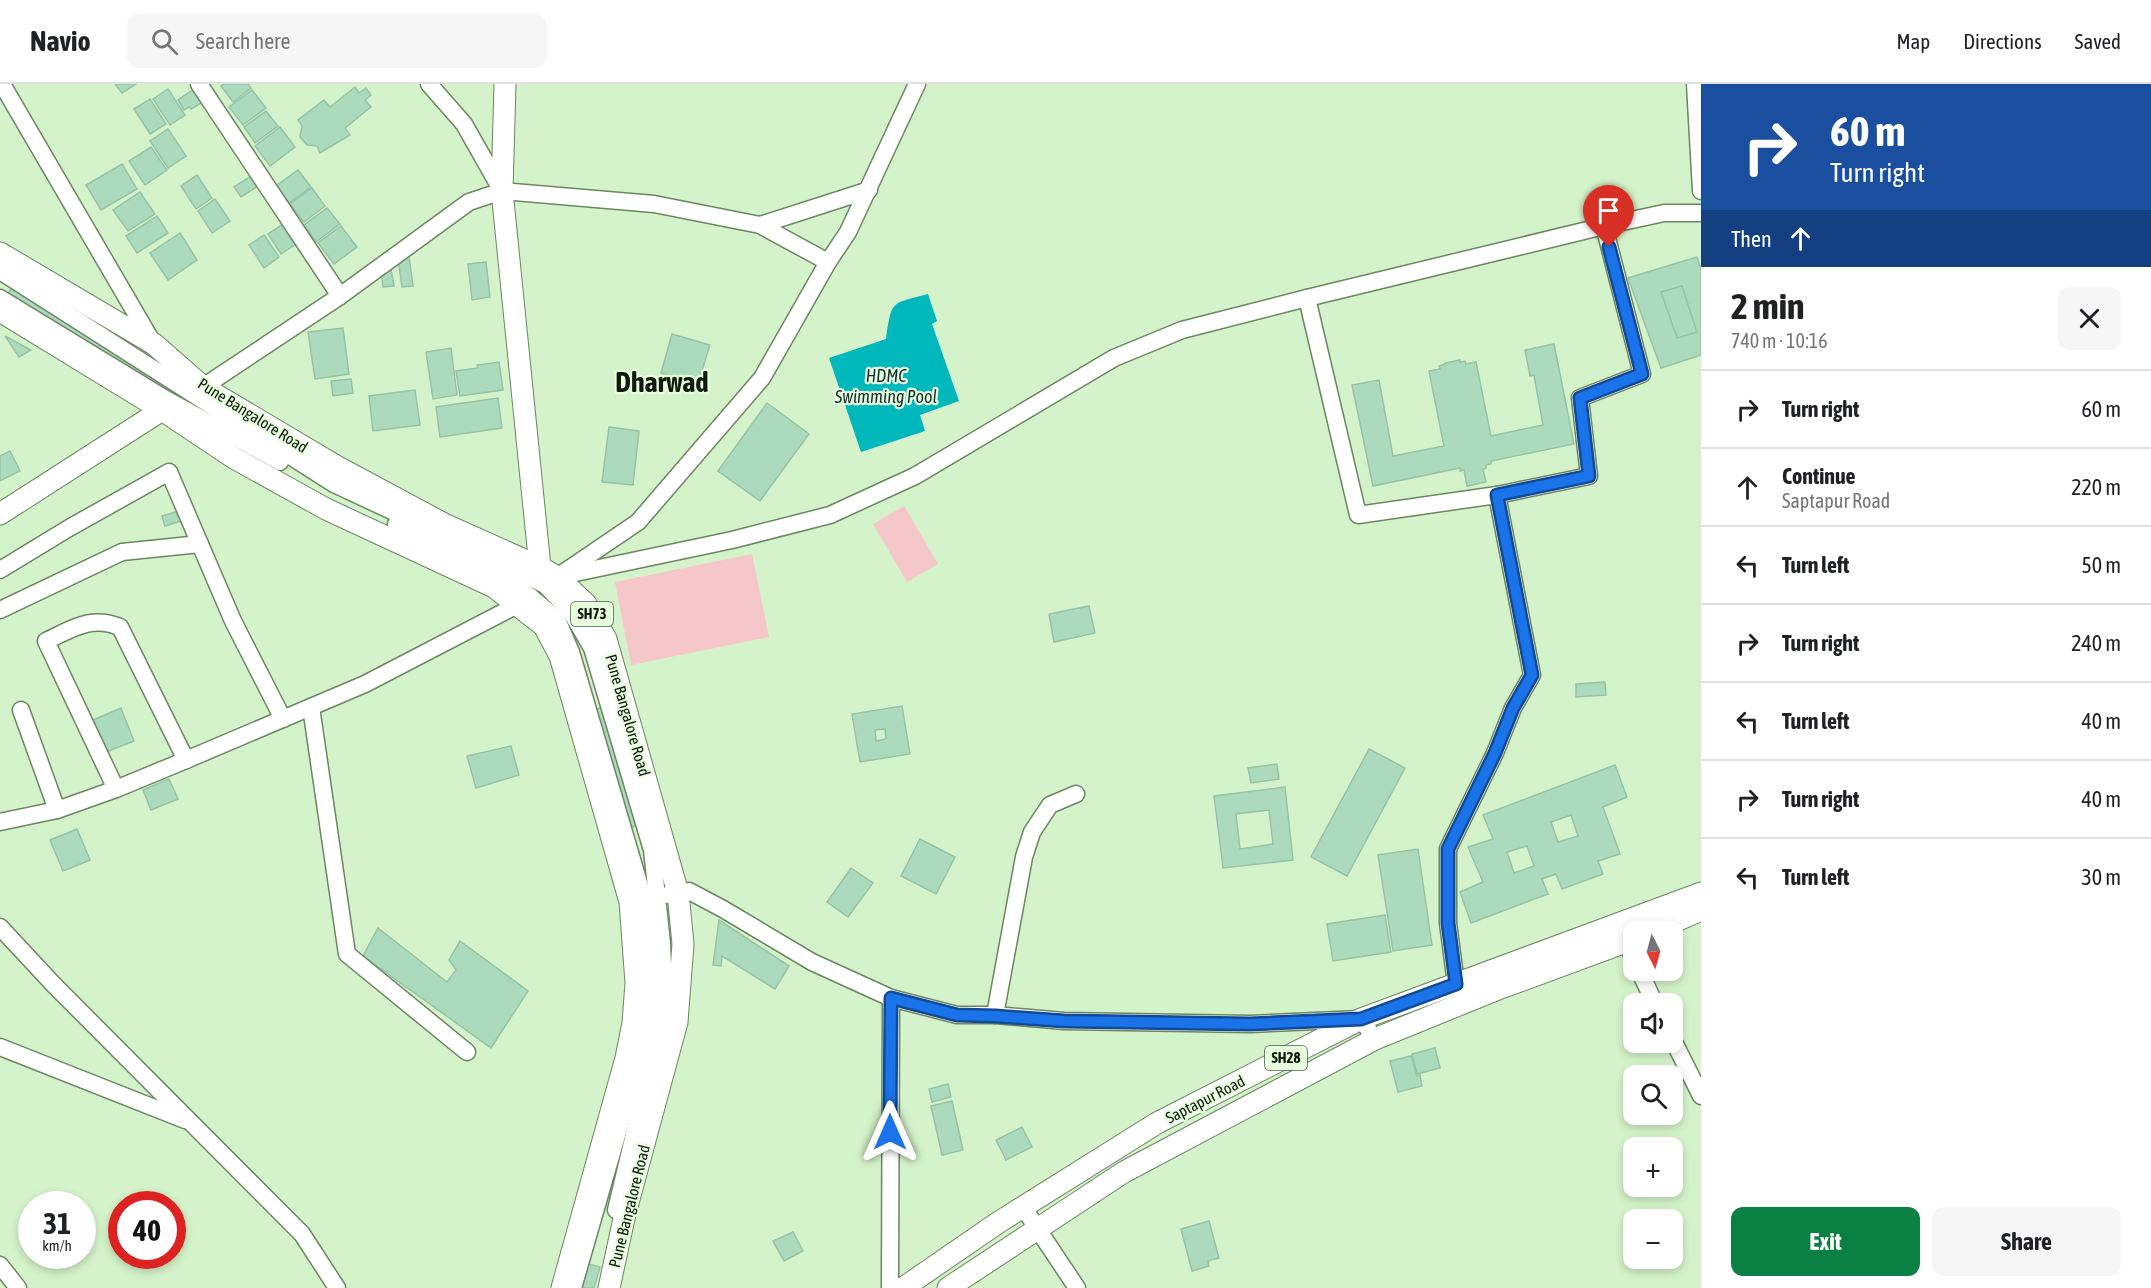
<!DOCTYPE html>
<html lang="en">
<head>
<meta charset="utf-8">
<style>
  :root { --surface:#fff; --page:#f6f6f6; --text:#202124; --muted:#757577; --line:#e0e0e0; --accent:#0b8043 }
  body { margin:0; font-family:"Asap Condensed",sans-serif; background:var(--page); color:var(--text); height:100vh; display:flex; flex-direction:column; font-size:22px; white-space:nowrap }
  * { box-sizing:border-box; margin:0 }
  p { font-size:20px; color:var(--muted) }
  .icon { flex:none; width:33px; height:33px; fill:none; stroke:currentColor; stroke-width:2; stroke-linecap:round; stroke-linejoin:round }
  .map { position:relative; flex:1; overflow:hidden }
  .sheet { display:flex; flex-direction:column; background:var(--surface); width:450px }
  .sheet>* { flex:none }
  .top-card { background:#1a4fa0; color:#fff; overflow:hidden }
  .needle { width:39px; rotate:174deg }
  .fabs { position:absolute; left:1623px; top:837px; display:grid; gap:12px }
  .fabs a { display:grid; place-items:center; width:60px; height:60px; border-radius:12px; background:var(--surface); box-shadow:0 3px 9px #0003; font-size:30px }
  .speed { position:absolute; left:18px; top:1107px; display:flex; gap:12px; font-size:30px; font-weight:700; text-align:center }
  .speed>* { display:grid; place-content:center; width:78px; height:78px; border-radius:50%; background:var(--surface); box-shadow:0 3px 9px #0003; line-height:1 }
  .speed small { font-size:15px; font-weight:400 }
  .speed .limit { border:9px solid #d22; background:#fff; color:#111 }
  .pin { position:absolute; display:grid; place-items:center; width:51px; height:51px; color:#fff; margin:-62px -26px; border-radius:50% 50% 50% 0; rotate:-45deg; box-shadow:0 0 6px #0007 }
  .pin .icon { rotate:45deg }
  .me { position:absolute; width:66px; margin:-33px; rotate:0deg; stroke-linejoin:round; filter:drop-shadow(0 0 4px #0008) }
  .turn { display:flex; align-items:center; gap:21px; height:126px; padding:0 30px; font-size:27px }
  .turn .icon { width:78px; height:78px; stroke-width:2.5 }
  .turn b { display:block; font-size:42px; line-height:51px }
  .then { display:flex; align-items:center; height:57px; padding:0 30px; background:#0003; gap:12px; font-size:22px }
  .round { display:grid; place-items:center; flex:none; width:63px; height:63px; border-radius:12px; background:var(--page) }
  .summary { display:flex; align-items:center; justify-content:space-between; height:102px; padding:0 30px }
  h1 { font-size:36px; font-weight:700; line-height:45px }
  .button { display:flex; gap:12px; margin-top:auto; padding:12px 30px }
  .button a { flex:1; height:69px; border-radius:12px; background:var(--accent); color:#fff; font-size:24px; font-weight:700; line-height:69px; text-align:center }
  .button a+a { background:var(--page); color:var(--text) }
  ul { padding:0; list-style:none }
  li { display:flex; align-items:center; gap:18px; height:78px; padding:0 30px; border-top:2px solid var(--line) }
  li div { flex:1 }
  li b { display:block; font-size:22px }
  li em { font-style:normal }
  header { display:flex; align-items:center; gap:36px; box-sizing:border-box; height:84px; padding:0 30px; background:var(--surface); border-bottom:2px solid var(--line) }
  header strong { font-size:28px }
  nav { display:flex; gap:33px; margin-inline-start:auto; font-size:21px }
  .search { width:420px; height:54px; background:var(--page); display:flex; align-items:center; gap:15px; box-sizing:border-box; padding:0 21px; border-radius:12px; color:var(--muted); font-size:22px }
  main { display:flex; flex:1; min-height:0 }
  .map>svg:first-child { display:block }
  .green { fill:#f5c7c8 }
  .water { fill:#00b7bb }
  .building { fill:#acdabd; stroke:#96c3a7; stroke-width:1.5; fill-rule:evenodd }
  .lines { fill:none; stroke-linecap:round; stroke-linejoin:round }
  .minor-casing { stroke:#6b8661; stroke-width:19 }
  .major-casing { stroke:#6b8661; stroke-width:23 }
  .minor { stroke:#fff; stroke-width:16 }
  .major { stroke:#fff; stroke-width:21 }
  .route-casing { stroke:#114b97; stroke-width:15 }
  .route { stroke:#1a73e8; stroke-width:10 }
  .labels { text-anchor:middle; stroke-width:4.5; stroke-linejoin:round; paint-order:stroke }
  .shield { fill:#e6fedd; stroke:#505e4b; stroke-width:1.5 }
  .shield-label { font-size:15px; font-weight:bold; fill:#101a0c }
  .street-label { font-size:16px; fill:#101a0c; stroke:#e6fedd }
  .water-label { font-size:18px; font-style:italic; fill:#123031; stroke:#e6fedd }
  .town-label { font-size:28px; font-weight:bold; fill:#101a0c; stroke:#e6fedd }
</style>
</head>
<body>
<header>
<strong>Navio</strong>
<div class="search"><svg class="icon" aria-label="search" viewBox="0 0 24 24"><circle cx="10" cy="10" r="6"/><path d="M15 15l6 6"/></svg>Search here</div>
<nav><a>Map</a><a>Directions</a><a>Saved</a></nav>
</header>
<main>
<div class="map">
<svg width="1701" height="1204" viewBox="0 0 1701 1204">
  <rect width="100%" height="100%" fill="#d5f3ca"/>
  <g class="green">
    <path d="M904,422L938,480L907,498L873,440Z"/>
    <path d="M752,470L769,553L631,581L615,498Z"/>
  </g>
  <path class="water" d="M928,210L937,237L932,240L959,317L920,331L925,347L861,368L829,274L886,255C892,216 890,220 928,210Z"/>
  <g class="building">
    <path d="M115,0H136L122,9Z"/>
    <path d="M224,0H248L251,4L233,18L221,2Z"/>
    <path d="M355,3L359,9L366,4L371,11L365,16L371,23L345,44L350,51L320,69L317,62L307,61L300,53L302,42L298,36L324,16L330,23Z"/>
    <path d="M168,5L185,31L170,41L153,15Z"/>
    <path d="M194,5L203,18L191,25L189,23L184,26L178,16Z"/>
    <path d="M252,6L266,24L243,41L229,23Z"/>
    <path d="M150,15L166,40L150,50L134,25Z"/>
    <path d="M266,27L278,42L255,59L244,43Z"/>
    <path d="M280,43L295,63L270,82L255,62Z"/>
    <path d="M168,45L186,72L168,84L150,57Z"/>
    <path d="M151,63L167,86L145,101L129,77Z"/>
    <path d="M122,80L137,105L101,126L86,101Z"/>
    <path d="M298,86L311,103L289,119L276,102Z"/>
    <path d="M197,91L212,114L196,125L181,102Z"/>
    <path d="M251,92L258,102L241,113L234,103Z"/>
    <path d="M312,104L325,122L304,138L290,120Z"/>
    <path d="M140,108L155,130L128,147L113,126Z"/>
    <path d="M215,115L230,137L212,149L198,127Z"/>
    <path d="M327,124L340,140L316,158L304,141Z"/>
    <path d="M157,132L168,149L137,169L126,152Z"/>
    <path d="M283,140L296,160L281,170L268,150Z"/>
    <path d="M341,142L357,163L334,180L318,159Z"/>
    <path d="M180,149L197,176L168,196L150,169Z"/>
    <path d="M264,151L279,173L264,184L249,161Z"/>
    <path d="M409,172L413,202L402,203L398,174Z"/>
    <path d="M1697,173L1701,186V271L1661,284L1628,194Z"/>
    <path d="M486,178L490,213L472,216L468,180Z"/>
    <path d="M391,185L394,202L383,203L381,186Z"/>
    <path d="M1682,202L1697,248L1677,254L1661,208Z"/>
    <path d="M12,203L160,293L152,304L6,212Z"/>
    <path d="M343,244L349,290L315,295L308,248Z"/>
    <path d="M672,250L710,261L698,299L661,289Z"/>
    <path d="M5,252L31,266L19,273Z"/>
    <path d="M1554,260L1574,360L1491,377V380L1486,381V384L1483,385L1486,398L1467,402L1464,386L1460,387V384L1373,402L1352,301L1379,296L1393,372L1444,362L1429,287L1440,285L1439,282L1445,280V279L1460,276V278L1465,277L1466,280L1476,278L1491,352L1543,341L1534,291L1530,292L1525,266Z"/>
    <path d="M451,264L457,311L433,315L426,268Z"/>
    <path d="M499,278L503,306L460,312L456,287L478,284L477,281Z"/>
    <path d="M351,295L353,309L333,312L331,297Z"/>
    <path d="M415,306L420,341L373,347L369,312Z"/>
    <path d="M498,314L502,344L440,353L436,323Z"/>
    <path d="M767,319L809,350L760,417L718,387Z"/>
    <path d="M609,343L639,347L633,401L602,398Z"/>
    <path d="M10,367L20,387L0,397V372Z"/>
    <path d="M182,426L185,436L165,442L162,432Z"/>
    <path d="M1089,522L1095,549L1054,558L1049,530Z"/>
    <path d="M1605,598L1606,611L1576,613V600Z"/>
    <path d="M902,622L910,670L860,678L852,630ZM885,645L886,655L876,657L875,646Z"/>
    <path d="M603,623L642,740L629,744L591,627Z"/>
    <path d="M121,624L134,657L106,668L93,636Z"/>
    <path d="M511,662L519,691L476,704L467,672Z"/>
    <path d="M1369,665L1405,684L1347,792L1311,773Z"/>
    <path d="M1277,680L1279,695L1251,699L1248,684Z"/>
    <path d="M1615,681L1627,713L1603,723L1620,770L1598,777L1603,790L1562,805L1556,790L1542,795L1548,810L1471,839L1460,808L1483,798L1468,763L1493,755L1483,731ZM1571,731L1578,752L1558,758L1551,738ZM1527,762L1534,782L1514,789L1507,768Z"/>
    <path d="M169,695L178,715L151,726L143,706Z"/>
    <path d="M1285,703L1293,776L1223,784L1214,712ZM1269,726L1273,760L1240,765L1236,730Z"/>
    <path d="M77,745L90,776L63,787L50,756Z"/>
    <path d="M920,755L955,773L936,810L901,792Z"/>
    <path d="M1418,765L1432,861L1393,867L1378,771Z"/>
    <path d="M851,784L873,799L848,833L827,818Z"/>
    <path d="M1385,831L1391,868L1333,877L1327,840Z"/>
    <path d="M719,836L789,882L775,905L722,872L721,882L713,881Z"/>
    <path d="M378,844L447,898L456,886L449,876L460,857L528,907L491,964L363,872Z"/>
    <path d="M1435,964L1440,984L1417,990L1412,970Z"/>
    <path d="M1411,972L1417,992L1420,991L1422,1002L1398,1008L1390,977Z"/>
    <path d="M948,1000L951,1013L932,1018L929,1005Z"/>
    <path d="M952,1017L963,1066L942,1071L931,1022Z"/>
    <path d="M1022,1043L1032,1063L1006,1076L996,1056Z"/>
    <path d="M1209,1137L1219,1174L1208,1177L1209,1182L1192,1187L1181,1145Z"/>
    <path d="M793,1148L803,1167L784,1177L773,1157Z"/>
    <path d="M585,1179L600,1183L594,1204H578Z"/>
  </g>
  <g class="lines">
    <defs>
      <g id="minor">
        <path d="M2,0L153,259"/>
        <path d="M199,0L340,212"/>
        <path d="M429,0L464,40L502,107"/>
        <path d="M1695,0L1701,107"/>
        <path d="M760,141L828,178"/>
        <path d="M0,187L334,400L452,455L545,501L571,528L592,564L652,766L662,859L664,905L660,941L616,1126"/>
        <path d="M0,214L164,314L280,378"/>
        <path d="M1307,214L1358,431L1497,411L1589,392L1580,314L1642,290L1604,142"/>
        <path d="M203,303L340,212L469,118L502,107L654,120L760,141L869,106"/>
        <path d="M396,440L506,495L531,513L557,535L571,568L644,816L649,900L648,941L639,975L573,1204"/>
        <path d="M0,486L69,444L169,388L233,537L283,635"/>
        <path d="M566,491L732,456L830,431L915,392L1114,274L1182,246L1307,214L1604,142L1664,129H1701"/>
        <path d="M548,499L638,438L762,294L828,178L848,148L917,0"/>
        <path d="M0,526L122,468L200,460"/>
        <path d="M311,623L347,870L467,968"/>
        <path d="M21,626L57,726"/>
        <path d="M116,705L46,557C72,545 91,531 120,543L186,676"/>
        <path d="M0,738L57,726L116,705L186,676L365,600L525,517"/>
        <path d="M667,811L689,807L723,825L812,878L891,914L957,931H995L1064,937L1250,940L1361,935L1375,955"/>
        <path d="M0,843L54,901L302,1150L337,1204"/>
        <path d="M1622,849L1634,875"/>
        <path d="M1639,886L1655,920"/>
        <path d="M1456,900L1448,839V765L1495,669L1513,624L1532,591L1497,411"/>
        <path d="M995,931L1024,773L1032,748L1050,721L1076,710"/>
        <path d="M1672,954L1701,1012"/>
        <path d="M0,963L185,1036"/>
        <path d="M1023,1123L1077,1204"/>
        <path d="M0,1181L18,1204"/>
        <path d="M890,1204L891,914"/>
      </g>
      <g id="major">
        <path d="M505,0L502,107L540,483"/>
        <path d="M0,169L154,260L203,303L336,382L444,440L540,483L557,493L586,520L606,555L678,809L683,860L677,938L625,1130L609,1204"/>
        <path d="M0,227L162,326L234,374L326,425L494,503L544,542L560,572L630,818L636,899L633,939L626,974L562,1204"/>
        <path d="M0,430L162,326"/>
        <path d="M1651,848L1701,826"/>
        <path d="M903,1204L999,1138L1157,1039L1361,935L1701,809"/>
        <path d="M948,1204L1124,1088L1375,955L1498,905L1634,855"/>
      </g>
    </defs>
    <use href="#minor" class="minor-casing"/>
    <use href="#major" class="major-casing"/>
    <use href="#minor" class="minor"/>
    <use href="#major" class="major"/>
  </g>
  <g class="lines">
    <defs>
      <path id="route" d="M890,1048L891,914L957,931L995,932L1064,937L1250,940L1361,935L1456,900L1448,839V765L1495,669L1513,624L1532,591L1497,411L1589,392L1580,314L1642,290L1609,163"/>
    </defs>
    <use href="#route" class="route-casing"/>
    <use href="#route" class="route"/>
  </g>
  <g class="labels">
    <g class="shield">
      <rect x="571" y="518" width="42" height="24" rx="4.5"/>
      <rect x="1265" y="962" width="42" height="24" rx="4.5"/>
    </g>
    <g class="shield-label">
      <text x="592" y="535">SH73</text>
      <text x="1286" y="979">SH28</text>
    </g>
    <g class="street-label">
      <text transform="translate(253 331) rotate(32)" y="6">Pune Bangalore Road</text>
      <text transform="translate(628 631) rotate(74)" y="6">Pune Bangalore Road</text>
      <text transform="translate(1205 1015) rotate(-27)" y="6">Saptapur Road</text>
      <text transform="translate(629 1122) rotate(-76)" y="6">Pune Bangalore Road</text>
    </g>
    <g class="water-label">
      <text x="886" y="298">HDMC<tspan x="886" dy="21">Swimming Pool</tspan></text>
    </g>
    <g class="town-label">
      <text x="662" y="308">Dharwad</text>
    </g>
  </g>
</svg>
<div class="fabs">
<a><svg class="needle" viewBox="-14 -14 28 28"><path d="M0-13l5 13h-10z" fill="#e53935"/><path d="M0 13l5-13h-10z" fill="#757577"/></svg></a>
<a><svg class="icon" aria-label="sound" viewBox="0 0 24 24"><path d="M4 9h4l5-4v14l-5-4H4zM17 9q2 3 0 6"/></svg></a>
<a><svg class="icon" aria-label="search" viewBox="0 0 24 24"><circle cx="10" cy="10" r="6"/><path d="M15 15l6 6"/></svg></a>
<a>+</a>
<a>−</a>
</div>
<div class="speed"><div>31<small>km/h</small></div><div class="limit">40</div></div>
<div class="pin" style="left:1609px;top:163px;background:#d93025"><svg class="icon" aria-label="arrive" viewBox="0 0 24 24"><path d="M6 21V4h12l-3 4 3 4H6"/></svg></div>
<svg class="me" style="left:890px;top:1048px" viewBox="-20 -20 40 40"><path d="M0-17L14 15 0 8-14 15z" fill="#1a73e8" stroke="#fff" stroke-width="4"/></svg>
</div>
<section class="sheet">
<div class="top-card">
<div class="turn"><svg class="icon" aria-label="right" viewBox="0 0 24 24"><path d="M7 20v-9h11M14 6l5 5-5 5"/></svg><div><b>60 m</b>Turn right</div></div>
<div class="then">Then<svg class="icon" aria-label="ahead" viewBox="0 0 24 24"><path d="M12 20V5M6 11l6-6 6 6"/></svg></div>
</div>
<div class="summary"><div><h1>2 min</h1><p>740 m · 10:16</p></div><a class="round"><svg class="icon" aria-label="close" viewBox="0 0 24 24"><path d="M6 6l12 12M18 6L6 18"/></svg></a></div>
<ul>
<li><svg class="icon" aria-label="right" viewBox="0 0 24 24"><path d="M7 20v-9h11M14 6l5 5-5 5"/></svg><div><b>Turn right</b></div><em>60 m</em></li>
<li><svg class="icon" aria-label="ahead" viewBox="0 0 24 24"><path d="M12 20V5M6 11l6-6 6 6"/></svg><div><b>Continue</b><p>Saptapur Road</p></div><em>220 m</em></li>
<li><svg class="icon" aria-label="left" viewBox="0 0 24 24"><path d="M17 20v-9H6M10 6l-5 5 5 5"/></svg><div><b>Turn left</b></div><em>50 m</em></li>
<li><svg class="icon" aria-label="right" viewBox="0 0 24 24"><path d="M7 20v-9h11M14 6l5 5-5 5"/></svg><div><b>Turn right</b></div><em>240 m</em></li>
<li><svg class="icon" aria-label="left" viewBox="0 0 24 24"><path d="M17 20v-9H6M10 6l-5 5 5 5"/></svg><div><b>Turn left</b></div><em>40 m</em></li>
<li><svg class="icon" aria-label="right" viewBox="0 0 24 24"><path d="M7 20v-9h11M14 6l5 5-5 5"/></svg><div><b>Turn right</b></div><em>40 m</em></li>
<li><svg class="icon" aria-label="left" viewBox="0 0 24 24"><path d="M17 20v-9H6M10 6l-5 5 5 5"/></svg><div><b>Turn left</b></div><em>30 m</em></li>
</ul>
<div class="button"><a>Exit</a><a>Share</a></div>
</section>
</main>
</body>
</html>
